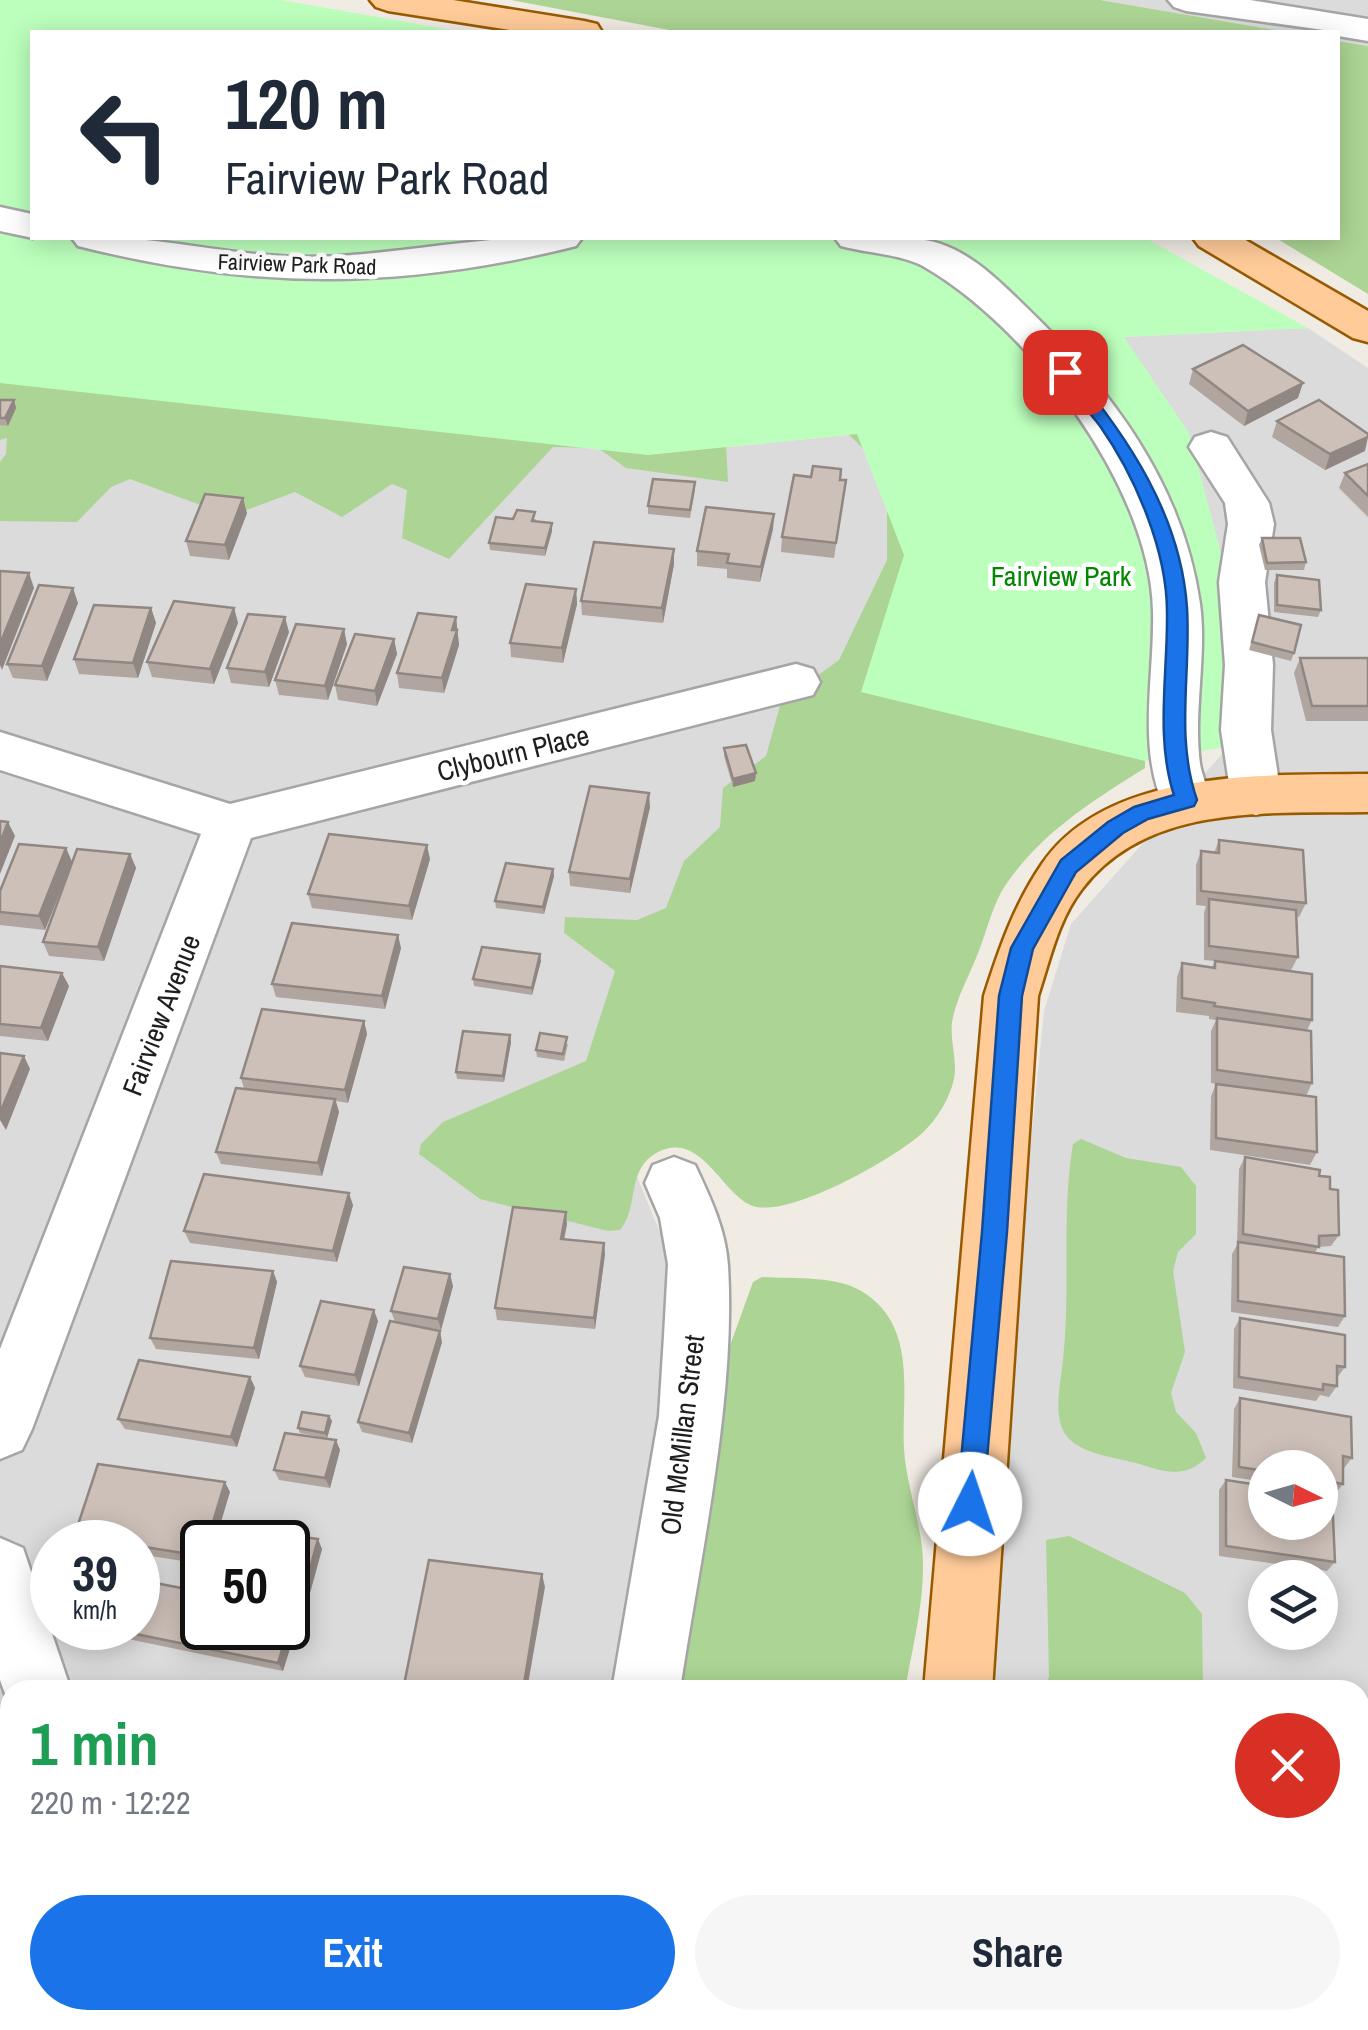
<!DOCTYPE html>
<html lang="en">
<head>
<meta charset="utf-8">
<style>
  :root { --surface:#fff; --page:#f6f6f7; --text:#1f2937; --muted:#747a83; --accent:#1a73e8 }
  body { margin:0; font-family:"Archivo Narrow",sans-serif; background:var(--page); color:var(--text); height:100vh; display:flex; flex-direction:column; font-size:38px; white-space:nowrap }
  * { box-sizing:border-box; margin:0 }
  p { font-size:32px; color:var(--muted) }
  .icon { flex:none; width:55px; height:55px; fill:none; stroke:currentColor; stroke-width:2; stroke-linecap:round; stroke-linejoin:round }
  .map { position:relative; flex:1; overflow:hidden }
  .sheet { position:absolute; left:0px; top:1680px; width:1370px; height:350px; display:flex; flex-direction:column; background:var(--surface); border-radius:30px 30px 0 0; box-shadow:0 5px 25px #0003 }
  .sheet>* { flex:none }
  .guide { position:absolute; left:30px; top:30px; width:1310px; height:210px; border-radius:0px; box-shadow:0 5px 25px #0003; background:#fff; color:var(--text); overflow:hidden }
  .needle { width:65px; rotate:95deg }
  .tools { position:absolute; left:1248px; top:1450px; display:grid; gap:20px }
  .tools a { display:grid; place-items:center; width:90px; height:90px; border-radius:50%; background:var(--surface); box-shadow:0 5px 25px #0003; font-size:50px }
  .speed { position:absolute; left:30px; top:1520px; display:flex; gap:20px; font-size:50px; font-weight:700; text-align:center }
  .speed>* { display:grid; place-content:center; width:130px; height:130px; border-radius:50%; background:var(--surface); box-shadow:0 5px 25px #0003; line-height:1 }
  .speed small { font-size:25px; font-weight:400 }
  .speed .limit { border:5px solid #111; border-radius:15px; background:#fff; color:#111 }
  .pin { position:absolute; display:grid; place-items:center; width:85px; height:85px; color:#fff; margin:-42px; border-radius:20px; box-shadow:0 5px 15px #0006 }
  .me { position:absolute; width:110px; margin:-55px; rotate:4deg; stroke-linejoin:round; filter:drop-shadow(0 0 8px #0008) }
  .turn { display:flex; align-items:center; gap:35px; height:210px; padding:0 30px; font-size:45px }
  .turn .icon { width:130px; height:130px; stroke-width:2.5 }
  .turn b { display:block; font-size:70px; line-height:85px }
  .round { display:grid; place-items:center; flex:none; width:105px; height:105px; border-radius:52px; background:var(--page) }
  .summary { display:flex; align-items:center; justify-content:space-between; height:170px; padding:0 30px }
  h1 { font-size:60px; font-weight:800; line-height:75px; color:#1e9e55 }
  .cta { display:flex; gap:20px; margin-top:auto; padding:20px 30px }
  .cta a { flex:1; height:115px; border-radius:60px; background:var(--accent); color:#fff; font-size:40px; font-weight:800; line-height:115px; text-align:center }
  .cta a+a { background:var(--page); color:var(--text) }
  .map>svg:first-child { display:block }
  .residential { fill:#dcdbdb; fill-rule:evenodd }
  .forest { fill:#acd494 }
  .park { fill:#bcffbc }
  .lines { fill:none; stroke-linecap:round; stroke-linejoin:round }
  .minor-casing { stroke:#a5a5a5; stroke-width:5 }
  .major-casing { stroke:#985a00; stroke-width:5 }
  .minor { fill:#fff; fill-rule:evenodd }
  .major { fill:#ffcb99; fill-rule:evenodd }
  .wall { fill:#b0a59f }
  .shaded-wall { fill:#908682 }
  .building { fill:#cdc0b9; stroke:#908682; stroke-width:2.5 }
  .route { fill:#1a73e8; stroke:#114b97; stroke-width:2.5 }
  .labels { text-anchor:middle; stroke-width:9; stroke-linejoin:round; paint-order:stroke }
  .far-street-label { font-size:22px; fill:#1e1e1e; stroke:#fff }
  .park-label { font-size:28px; fill:#008801; stroke:#fff }
  .street-label { font-size:28px; fill:#1e1e1e; stroke:#fff }
</style>
</head>
<body>
<div class="map">
<svg width="1368" height="2030" viewBox="0 0 1368 2030">
  <rect width="100%" height="100%" fill="#f0ebe3"/>
  <g class="residential">
    <path d="M1100,0H1368V46L1338,41V32H1287Z"/>
    <path d="M1308,328L1368,368V2030H943L944,2020H1360V1690H976L1044,1011L1071,924L1230,745L1123,337ZM1265,1468H1320V1522H1265ZM1265,1578H1320V1632H1265Z"/>
    <path d="M0,383L648,455L858,434L904,555L628,1155L678,1276L622,1690H10V2020H568L566,2030H0ZM52,1542H138V1628H52ZM202,1542H288V1628H202Z"/>
  </g>
  <g class="forest">
    <path d="M511,0H1100L1287,32H680Z"/>
    <path d="M1338,41L1368,46V294L1276,238H1338Z"/>
    <path d="M0,233L111,267L704,239L1145,761V768C1094,800 1042,832 1007,883C993,902 987,931 978,953C970,974 958,995 953,1017C949,1033 955,1052 955,1069C955,1091 937,1121 920,1135C891,1160 796,1214 757,1207C724,1201 703,1129 658,1152C625,1169 640,1207 620,1230L608,1231L480,1199L419,1154L421,1144L443,1122L586,1061L615,971L564,933L565,917L637,920L666,908L684,861L720,827L723,788L766,756L781,702L839,660L887,560V472L788,375L722,369L728,482L626,468L598,448L553,447L449,559L402,538L407,490L392,484L342,517L295,492L230,516L130,479L111,487L77,522L0,521V462L6,454L7,438L0,440Z"/>
    <path d="M1081,1139L1126,1158L1181,1167L1196,1186V1234L1178,1252L1173,1271L1185,1352L1171,1393L1176,1412L1196,1433L1206,1458C1183,1480 1163,1471 1136,1463C1113,1457 1080,1454 1066,1435C1052,1416 1061,1382 1063,1360C1071,1288 1061,1215 1073,1144Z"/>
    <path d="M762,1277C794,1279 840,1275 866,1294C918,1330 901,1396 904,1449C906,1482 918,1514 922,1547C927,1593 913,1644 905,1690H675L715,1387L753,1282Z"/>
    <path d="M1069,1536L1185,1593L1202,1614L1203,1690H1045L1049,1676L1046,1540Z"/>
    <path d="M620,2020H851L848,2030H619Z"/>
    <path d="M1015,2020H1214V2030H1013Z"/>
  </g>
  <path class="park" d="M0,0H281L462,32H32V238H1145L1308,328L1124,337L1189,433L1231,590L1230,746L1145,761L861,692L904,555L857,434L648,455L0,383Z"/>
  <g class="lines">
    <defs>
      <g id="minor">
        <path d="M1168,0H1250L1368,19V41L1338,36V32L1186,11L1174,7Z"/>
        <path d="M0,207L32,214L33,238L0,231Z"/>
        <path d="M72,238C152,233 228,257 308,257C400,256 491,232 582,238L576,246C402,290 252,290 78,246Z"/>
        <path d="M835,238C869,236 908,234 941,244C974,255 1002,284 1026,307C1111,389 1183,484 1200,604C1207,656 1193,711 1200,764C1202,776 1208,788 1211,800L1204,814L1186,819L1168,814C1135,753 1155,677 1153,610C1150,486 1028,326 923,266C900,254 866,253 841,246Z"/>
        <path d="M1211,432L1227,437L1269,503L1274,524L1265,582L1273,665L1271,730L1281,796L1274,810L1256,815L1238,810L1231,796L1221,730L1225,665L1219,582L1228,524L1225,503L1189,447L1195,437Z"/>
        <path d="M796,664L813,669L820,682L813,695L251,838L32,1429L22,1450L0,1459V1349L201,834L0,770V732L230,804Z"/>
        <path d="M674,1157L695,1165C710,1197 726,1230 728,1266C736,1399 700,1557 680,1690H612L659,1416L664,1336L668,1264L660,1218L645,1183L653,1165Z"/>
        <path d="M0,1538L23,1548L71,1690H10V1707L0,1680Z"/>
        <path d="M102,2020H176L179,2030H105Z"/>
        <path d="M557,2020H631L630,2030H556Z"/>
      </g>
      <g id="major">
        <path d="M370,0H453L584,21L597,24L602,32H522L388,11L376,7Z"/>
        <path d="M1193,238H1242L1368,311V342L1353,338L1199,246Z"/>
        <path d="M1368,774V812C1269,814 1149,802 1082,889C1058,920 1050,960 1038,996L992,1690H924L984,996C999,949 1014,905 1042,864C1107,768 1266,775 1368,774Z"/>
        <path d="M892,2020H966L965,2030H891Z"/>
      </g>
    </defs>
    <use href="#minor" class="minor-casing"/>
    <use href="#major" class="major-casing"/>
    <use href="#minor" class="minor"/>
    <use href="#major" class="major"/>
  </g>
  <g class="wall">
    <path d="M1193,369L1298,398L1244,426L1189,384Z"/>
    <path d="M0,400H14L16,408L8,426L0,425Z"/>
    <path d="M1277,421L1365,451L1325,470L1272,437Z"/>
    <path d="M1368,464V517L1339,488L1345,473Z"/>
    <path d="M840,480H846L834,558L781,552L782,537Z"/>
    <path d="M695,490L690,518L648,514V506Z"/>
    <path d="M247,513L229,560L190,556L186,541Z"/>
    <path d="M774,514L773,529L760,582L727,578V569L697,566V551Z"/>
    <path d="M513,519H536L535,521L552,523V531L545,556L490,550L489,543Z"/>
    <path d="M1262,538L1306,562L1304,570H1265L1259,545Z"/>
    <path d="M674,549V564L663,623L582,615L581,601Z"/>
    <path d="M1277,575L1321,610L1318,617L1274,612V583Z"/>
    <path d="M576,589L577,604L563,663L511,657L510,643Z"/>
    <path d="M78,603L47,681L13,678L7,664Z"/>
    <path d="M151,608L156,623L138,678L79,674L74,659Z"/>
    <path d="M234,608L238,623L214,684L152,677L147,662Z"/>
    <path d="M1259,615L1294,653L1291,661L1249,650Z"/>
    <path d="M456,617L459,645L444,693L399,688L397,673Z"/>
    <path d="M289,632L269,687L231,683L227,668Z"/>
    <path d="M394,639L397,654L377,706L338,700L335,685Z"/>
    <path d="M347,644L328,700L279,695L275,680Z"/>
    <path d="M1300,658H1368V721H1306L1294,673Z"/>
    <path d="M724,748L756,773L755,781L733,787L724,756Z"/>
    <path d="M650,807L630,893L570,886L569,872Z"/>
    <path d="M1219,840L1306,903L1299,917L1296,916L1298,957L1291,970L1219,961L1312,1020L1307,1030L1312,1083L1306,1096L1317,1152L1310,1165L1210,1150L1211,1096L1216,1084L1245,1087L1211,1083V1031L1216,1020L1209,1019V1016L1176,1012L1177,977L1182,963L1212,968L1215,961L1204,960V913L1206,906L1196,905V865L1201,851L1214,853Z"/>
    <path d="M66,848L72,862L45,930L0,925V891Z"/>
    <path d="M130,854L136,868L104,961L49,956L43,942Z"/>
    <path d="M430,859L412,920L312,908L308,894Z"/>
    <path d="M553,869L554,876L544,914L496,908L495,901Z"/>
    <path d="M401,948L385,1009L276,997L272,984Z"/>
    <path d="M541,961L532,995L474,986L473,979Z"/>
    <path d="M0,966L69,986L48,1041L0,1036Z"/>
    <path d="M364,1021L367,1034L348,1103L336,1101L339,1112L322,1176L221,1164L216,1152L244,1089L241,1078Z"/>
    <path d="M510,1035L511,1042L504,1082L457,1079L456,1072Z"/>
    <path d="M568,1044L564,1061L537,1057L536,1050Z"/>
    <path d="M1245,1157L1319,1176L1330,1189L1339,1235L1331,1246L1318,1247L1315,1253L1345,1316L1338,1327L1231,1312L1232,1254L1237,1245L1239,1169Z"/>
    <path d="M353,1205L337,1262L190,1243L184,1231Z"/>
    <path d="M567,1224L564,1239L605,1254L595,1329L497,1320L495,1308Z"/>
    <path d="M273,1271L277,1282L259,1359L156,1349L150,1338Z"/>
    <path d="M453,1286L441,1330L395,1322L391,1311Z"/>
    <path d="M1240,1318L1345,1367L1337,1378V1386L1329,1397L1320,1395L1316,1401L1233,1388L1234,1329Z"/>
    <path d="M378,1321L359,1386L305,1377L300,1366Z"/>
    <path d="M442,1342L412,1443L362,1432L358,1422Z"/>
    <path d="M250,1377L255,1388L237,1447L125,1429L118,1419Z"/>
    <path d="M1240,1398L1352,1458L1344,1468L1343,1484L1335,1494L1320,1492V1468H1265V1482L1232,1477L1234,1409Z"/>
    <path d="M329,1416L332,1421L327,1438L300,1433L298,1428Z"/>
    <path d="M340,1450L330,1488L279,1480L274,1470Z"/>
    <path d="M1226,1480L1335,1562L1327,1571L1219,1556V1490Z"/>
    <path d="M230,1492L202,1542V1564L138,1554V1542H78L74,1537Z"/>
    <path d="M288,1542L322,1549L308,1600L288,1596Z"/>
    <path d="M294,1610L299,1619L283,1671L128,1639L121,1631Z"/>
    <rect x="1235" y="2020" width="123" height="10"/>
  </g>
  <g class="shaded-wall">
    <path d="M1303,383L1298,398L1244,426L1248,411Z"/>
    <path d="M14,400L16,408L8,426L5,418Z"/>
    <path d="M1368,437L1365,451L1325,470L1330,454Z"/>
    <path d="M243,498L247,513L229,560L225,545Z"/>
    <path d="M774,514L773,529L760,582L761,567Z"/>
    <path d="M552,523V531L545,556V548Z"/>
    <path d="M674,549V564L663,623L662,608Z"/>
    <path d="M29,573L34,588L2,670L0,665V644Z"/>
    <path d="M73,588L78,603L47,681L42,666Z"/>
    <path d="M576,589L577,604L563,663L562,648Z"/>
    <path d="M151,608L156,623L138,678L133,663Z"/>
    <path d="M234,608L238,623L214,684L210,669Z"/>
    <path d="M285,617L289,632L269,687L265,672Z"/>
    <path d="M456,617L459,645L444,693L442,678Z"/>
    <path d="M344,629L347,644L328,700L325,686Z"/>
    <path d="M394,639L397,654L377,706L375,691Z"/>
    <path d="M756,773L755,781L733,787V779Z"/>
    <path d="M649,793L650,807L630,893V879Z"/>
    <path d="M8,822L15,836L0,874V843Z"/>
    <path d="M427,845L430,859L412,920L409,906Z"/>
    <path d="M66,848L72,862L45,930L39,916Z"/>
    <path d="M130,854L136,868L104,961L98,947Z"/>
    <path d="M553,869L554,876L544,914L543,907Z"/>
    <path d="M398,935L401,948L385,1009L382,996Z"/>
    <path d="M540,954L541,961L532,995V988Z"/>
    <path d="M62,973L69,986L48,1041L41,1028Z"/>
    <path d="M364,1021L367,1034L348,1103L345,1090Z"/>
    <path d="M510,1035L511,1042L504,1082L503,1076Z"/>
    <path d="M24,1056L30,1069L6,1130L0,1120V1113Z"/>
    <path d="M335,1099L339,1112L322,1176L318,1163Z"/>
    <path d="M349,1193L353,1205L337,1262L333,1251Z"/>
    <path d="M566,1212L567,1224L562,1250L561,1239Z"/>
    <path d="M604,1243L605,1254L595,1329L594,1318Z"/>
    <path d="M273,1271L277,1282L259,1359L254,1348Z"/>
    <path d="M450,1274L453,1286L441,1330L438,1319Z"/>
    <path d="M374,1310L378,1321L359,1386L355,1375Z"/>
    <path d="M440,1331L442,1342L412,1443L409,1433Z"/>
    <path d="M250,1377L255,1388L237,1447L231,1437Z"/>
    <path d="M329,1416L332,1421L327,1438L325,1433Z"/>
    <path d="M336,1440L340,1450L330,1488L325,1478Z"/>
    <path d="M225,1482L230,1492L215,1542H207Z"/>
    <path d="M318,1539L322,1549L308,1600L304,1591Z"/>
    <path d="M542,1574L545,1587L527,1690H523Z"/>
    <path d="M294,1610L299,1619L283,1671L278,1663Z"/>
    <path d="M416,2020H420L418,2030H414Z"/>
  </g>
  <g class="building">
    <path d="M1243,345L1303,383L1248,411L1193,369Z"/>
    <path d="M0,400H14L5,418H0Z"/>
    <path d="M1319,400L1368,434V437L1330,454L1277,421Z"/>
    <path d="M1368,464V496L1345,473Z"/>
    <path d="M813,466L841,469L840,480H846L836,543L782,537L794,475L811,477Z"/>
    <path d="M653,479L695,482L690,510L648,506Z"/>
    <path d="M205,494L243,498L225,545L186,541Z"/>
    <path d="M706,507L774,514L761,567L727,563L729,554L697,551Z"/>
    <path d="M517,510L535,512L532,521L552,523L545,548L489,543L496,517L513,519Z"/>
    <path d="M1262,538H1300L1306,562L1267,563Z"/>
    <path d="M594,542L674,549L662,608L581,601Z"/>
    <path d="M0,571L29,573L0,644Z"/>
    <path d="M1277,575L1319,580L1321,610L1277,605Z"/>
    <path d="M526,584L576,589L562,648L510,643Z"/>
    <path d="M39,585L73,588L42,666L7,664Z"/>
    <path d="M174,601L234,608L210,669L147,662Z"/>
    <path d="M94,605L151,608L133,663L74,659Z"/>
    <path d="M418,613L456,617L452,630H457L442,678L397,673Z"/>
    <path d="M248,614L285,617L265,672L227,668Z"/>
    <path d="M1259,615L1301,625L1294,653L1252,642Z"/>
    <path d="M296,624L344,629L325,686L275,680Z"/>
    <path d="M355,634L394,639L375,691L335,685Z"/>
    <path d="M1300,658H1368V706H1312Z"/>
    <path d="M746,745L756,773L733,779L724,748Z"/>
    <path d="M590,786L649,793L630,879L569,872Z"/>
    <path d="M0,821L8,822L0,843Z"/>
    <path d="M329,834L427,845L409,906L308,894Z"/>
    <path d="M1219,840L1303,850L1306,903L1201,891V851L1219,853Z"/>
    <path d="M19,844L66,848L39,916L0,912V891Z"/>
    <path d="M77,849L130,854L98,947L43,942Z"/>
    <path d="M506,863L553,869L543,907L495,901Z"/>
    <path d="M1209,899L1296,910L1298,957L1209,946Z"/>
    <path d="M292,923L398,935L382,996L272,984Z"/>
    <path d="M482,947L540,954L532,988L473,979Z"/>
    <path d="M1215,961L1312,974V1020L1214,1006L1215,1003L1182,998V963L1215,968Z"/>
    <path d="M0,966L62,973L41,1028L0,1024Z"/>
    <path d="M262,1009L364,1021L345,1090L241,1078Z"/>
    <path d="M1217,1018L1311,1031L1312,1083L1217,1070Z"/>
    <path d="M463,1031L510,1035L503,1076L456,1072Z"/>
    <path d="M540,1033L567,1037L563,1054L536,1050Z"/>
    <path d="M0,1053L24,1056L0,1113Z"/>
    <path d="M1216,1084L1316,1097L1317,1152L1216,1138Z"/>
    <path d="M236,1088L335,1099L318,1163L216,1152Z"/>
    <path d="M1245,1157L1320,1170L1319,1176L1330,1177V1189L1338,1190L1339,1235L1319,1236V1247L1243,1234Z"/>
    <path d="M204,1174L349,1193L333,1251L184,1231Z"/>
    <path d="M513,1207L566,1212L561,1239L604,1243L594,1318L495,1308Z"/>
    <path d="M1238,1242L1344,1257L1345,1316L1238,1301Z"/>
    <path d="M171,1261L273,1271L254,1348L150,1338Z"/>
    <path d="M404,1267L450,1274L438,1319L391,1311Z"/>
    <path d="M321,1301L374,1310L355,1375L300,1366Z"/>
    <path d="M1240,1318L1345,1335V1367L1337,1366V1386L1323,1384V1390L1239,1377Z"/>
    <path d="M390,1321L440,1331L409,1433L358,1422Z"/>
    <path d="M139,1360L250,1377L231,1437L118,1419Z"/>
    <path d="M1240,1398L1351,1417L1352,1458L1343,1456V1484L1320,1480V1468H1265V1471L1239,1467Z"/>
    <path d="M302,1412L329,1416L325,1433L298,1428Z"/>
    <path d="M285,1433L336,1440L325,1478L274,1470Z"/>
    <path d="M98,1464L225,1482L207,1542H202V1556L138,1546V1542H112L74,1537Z"/>
    <path d="M1226,1480L1265,1486V1522H1320V1494L1332,1496L1335,1562L1226,1546Z"/>
    <path d="M260,1531L318,1539L304,1591L288,1588V1542H257Z"/>
    <path d="M429,1560L542,1574L523,1690H403Z"/>
    <path d="M140,1580L202,1592V1628H288V1609L294,1610L278,1663L121,1631L122,1628H138V1586Z"/>
    <path d="M286,2020H416L414,2030H283Z"/>
    <rect x="1247" y="2020" width="111" height="10"/>
  </g>
  <path class="route" d="M1065,367L1071,369C1128,437 1181,516 1187,608C1191,674 1175,737 1197,800L1194,806L1148,819L1123,833L1076,872L1033,949L1022,996L1007,1232L983,1504L979,1513L970,1517L961,1513L957,1504L982,1232L999,996L1011,948L1061,860L1108,822L1134,807L1174,795C1155,738 1168,672 1167,612C1167,550 1135,476 1100,426C1086,408 1069,391 1056,372Z"/>
  <g class="labels">
    <g class="far-street-label">
      <text transform="translate(297 264) rotate(2)" y="8">Fairview Park Road</text>
    </g>
    <g class="park-label">
      <text x="1061" y="586">Fairview Park</text>
    </g>
    <g class="street-label">
      <text transform="translate(513 753) rotate(-14)" y="10">Clybourn Place</text>
      <text transform="translate(161 1015) rotate(-69)" y="10">Fairview Avenue</text>
      <text transform="translate(682 1435) rotate(-83)" y="10">Old McMillan Street</text>
    </g>
  </g>
</svg>
<div class="tools">
<a><svg class="needle" viewBox="-14 -14 28 28"><path d="M0-13l5 13h-10z" fill="#e53935"/><path d="M0 13l5-13h-10z" fill="#747a83"/></svg></a>
<a><svg class="icon" aria-label="layers" viewBox="0 0 24 24"><path d="M12 4l9 5-9 5-9-5zM3 14l9 5 9-5"/></svg></a>
</div>
<div class="speed"><div>39<small>km/h</small></div><div class="limit">50</div></div>
<div class="pin" style="left:1065px;top:372px;background:#d93025"><svg class="icon" aria-label="arrive" viewBox="0 0 24 24"><path d="M6 21V4h12l-3 4 3 4H6"/></svg></div>
<svg class="me" style="left:970px;top:1504px" viewBox="-20 -20 40 40"><circle r="19" fill="#fff"/><path d="M0-13L10 11 0 6-10 11z" fill="#1a73e8"/></svg>
<div class="guide">
<div class="turn"><svg class="icon" aria-label="left" viewBox="0 0 24 24"><path d="M17 20v-9H6M10 6l-5 5 5 5"/></svg><div><b>120 m</b>Fairview Park Road</div></div>
</div>
<section class="sheet">
<div class="summary"><div><h1>1 min</h1><p>220 m · 12:22</p></div><a class="round" style="background:#d93025;color:#fff"><svg class="icon" aria-label="close" viewBox="0 0 24 24"><path d="M6 6l12 12M18 6L6 18"/></svg></a></div>
<div class="cta"><a>Exit</a><a>Share</a></div>
</section>
</div>
</body>
</html>
